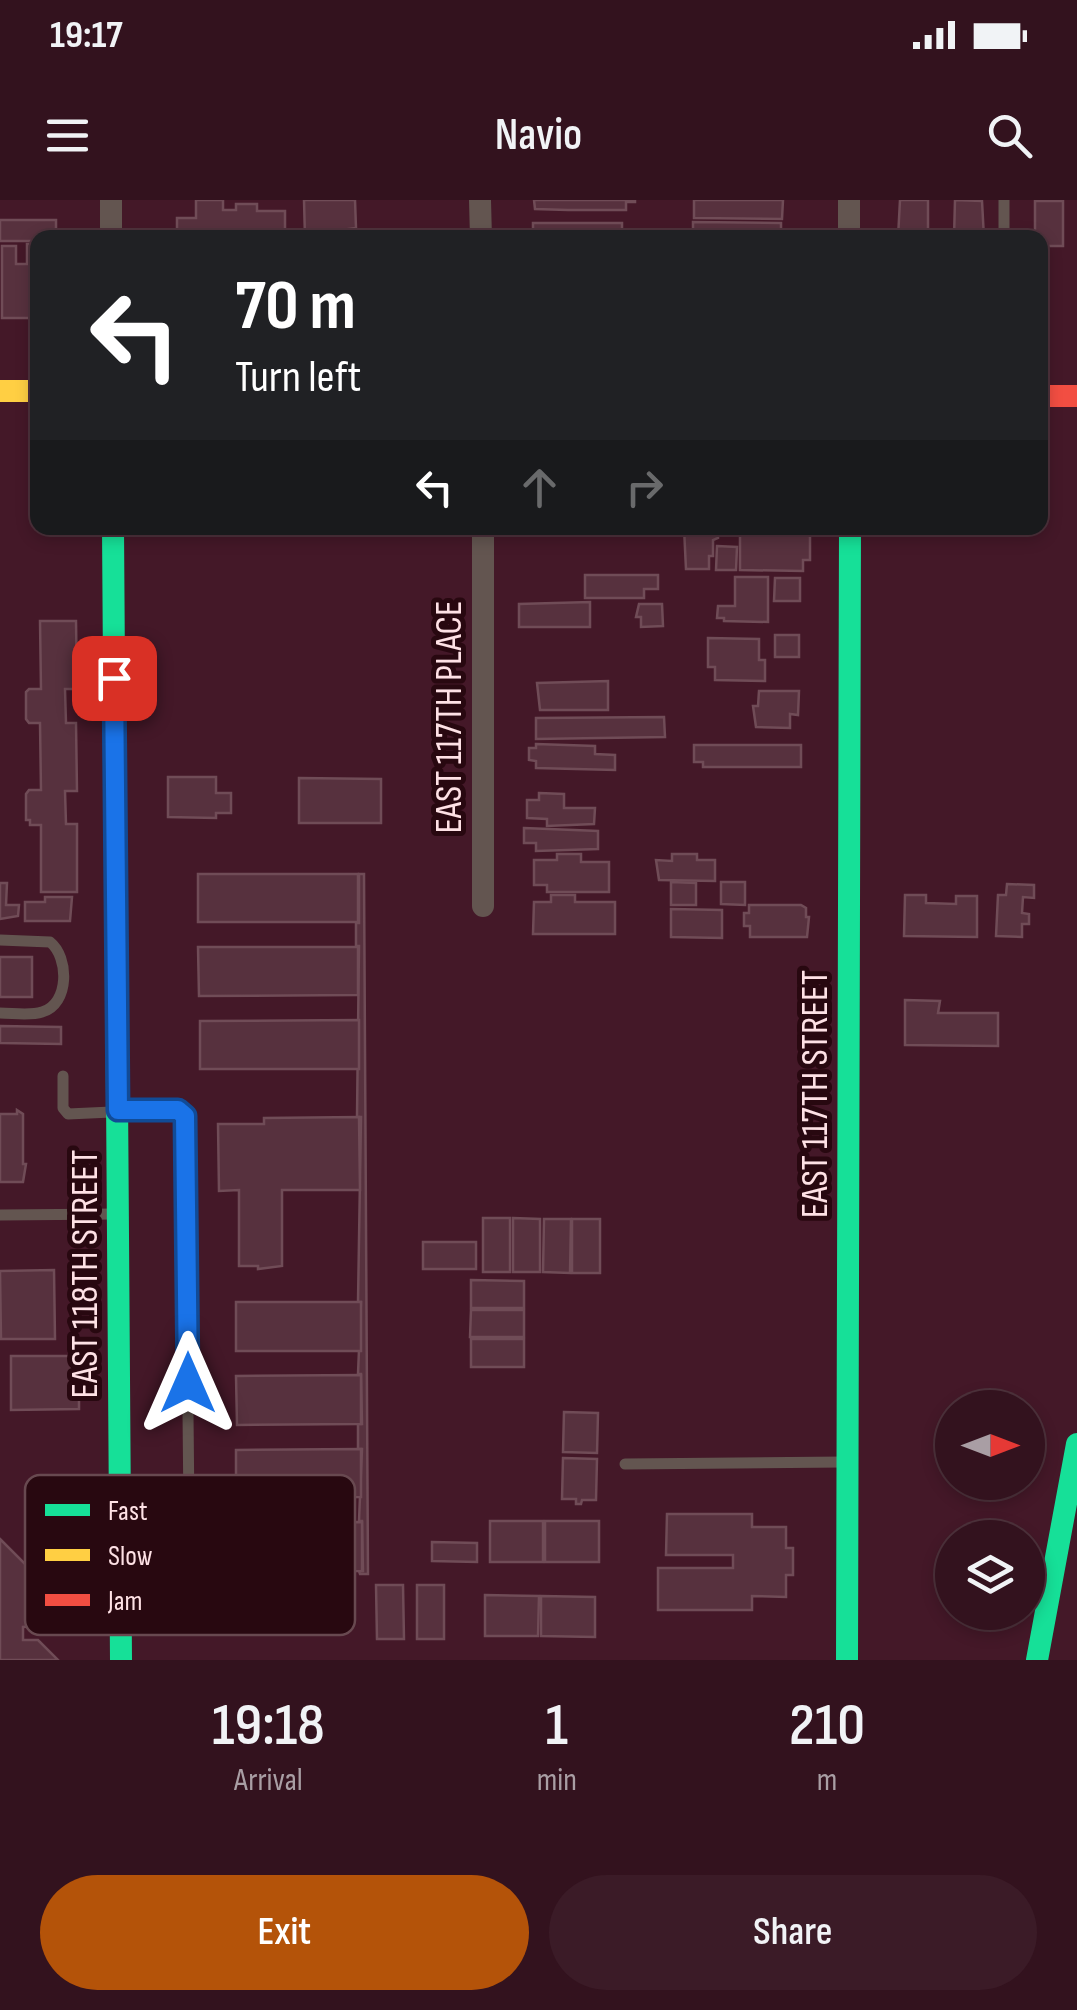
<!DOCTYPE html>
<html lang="en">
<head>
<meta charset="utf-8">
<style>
  :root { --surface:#33121e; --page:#3b1b27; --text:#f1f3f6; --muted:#a99ea4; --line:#4e323c; --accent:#b45309 }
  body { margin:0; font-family:"Sofia Sans Condensed",sans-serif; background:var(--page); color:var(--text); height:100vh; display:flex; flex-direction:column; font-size:38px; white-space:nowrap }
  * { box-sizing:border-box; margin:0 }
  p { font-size:32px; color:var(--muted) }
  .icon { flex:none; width:55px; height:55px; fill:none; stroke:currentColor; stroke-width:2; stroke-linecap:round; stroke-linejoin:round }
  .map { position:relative; height:1460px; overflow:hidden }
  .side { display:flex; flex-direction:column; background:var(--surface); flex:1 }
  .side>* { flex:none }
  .banner { position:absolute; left:30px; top:30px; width:1018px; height:305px; border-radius:20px; box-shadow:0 5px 15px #0003,0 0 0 2px var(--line); background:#202124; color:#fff; overflow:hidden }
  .needle { width:65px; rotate:90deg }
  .controls { position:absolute; left:935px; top:1190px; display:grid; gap:20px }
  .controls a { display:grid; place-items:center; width:110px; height:110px; border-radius:50%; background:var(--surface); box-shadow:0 5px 15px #0003,0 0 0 2px var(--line); font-size:50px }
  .pin { position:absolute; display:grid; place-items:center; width:85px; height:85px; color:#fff; margin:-42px; border-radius:20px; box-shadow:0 5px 15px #0006 }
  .me { position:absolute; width:110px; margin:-55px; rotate:0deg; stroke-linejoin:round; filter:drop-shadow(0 0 8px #0008) }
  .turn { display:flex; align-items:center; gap:35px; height:210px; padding:0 40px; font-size:45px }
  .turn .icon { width:130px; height:130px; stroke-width:2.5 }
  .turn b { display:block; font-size:70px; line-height:85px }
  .lanes { display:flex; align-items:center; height:95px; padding:0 40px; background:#0003; justify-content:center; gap:50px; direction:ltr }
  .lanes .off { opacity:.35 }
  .eta { display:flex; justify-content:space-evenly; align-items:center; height:170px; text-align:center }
  .eta b { font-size:60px; font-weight:600; line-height:70px }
  .action { display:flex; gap:20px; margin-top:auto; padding:20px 40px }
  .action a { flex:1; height:115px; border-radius:60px; background:var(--accent); color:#fff; font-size:40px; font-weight:600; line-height:115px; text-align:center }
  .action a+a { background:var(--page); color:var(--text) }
  .status { display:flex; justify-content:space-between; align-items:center; height:70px; padding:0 50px; background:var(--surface); direction:ltr }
  .status svg { height:28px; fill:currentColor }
  header { display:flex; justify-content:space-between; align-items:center; height:130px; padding:0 40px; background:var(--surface); font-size:45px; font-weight:600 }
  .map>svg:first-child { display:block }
  .building { fill:#57313e; stroke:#704c57; stroke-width:2.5 }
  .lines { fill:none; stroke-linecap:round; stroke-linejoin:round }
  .lane { stroke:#635550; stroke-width:11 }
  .street { stroke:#635550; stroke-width:22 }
  .fast { stroke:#16e098; stroke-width:22 }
  .slow { stroke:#ffcf43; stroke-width:22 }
  .jam { stroke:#f24e42; stroke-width:22 }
  .route-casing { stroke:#114b97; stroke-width:25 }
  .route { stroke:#1a73e8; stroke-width:18 }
  .labels { text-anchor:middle; stroke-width:10; stroke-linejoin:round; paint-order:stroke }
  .street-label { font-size:38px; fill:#fee1e5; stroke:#280810 }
  .key { fill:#280810; stroke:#684950; stroke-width:2.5 }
  .key-label { font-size:28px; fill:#fee1e5 }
</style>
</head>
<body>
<div class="status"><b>19:17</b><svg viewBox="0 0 49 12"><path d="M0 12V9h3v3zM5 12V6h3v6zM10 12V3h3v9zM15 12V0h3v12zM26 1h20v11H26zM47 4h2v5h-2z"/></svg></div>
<header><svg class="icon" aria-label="menu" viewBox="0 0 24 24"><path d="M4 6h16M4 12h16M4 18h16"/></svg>Navio<svg class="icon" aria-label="search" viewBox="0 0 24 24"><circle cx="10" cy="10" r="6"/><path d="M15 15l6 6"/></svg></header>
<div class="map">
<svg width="1077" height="1460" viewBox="0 0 1077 1460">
  <rect width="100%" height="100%" fill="#441828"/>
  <g class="building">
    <path d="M196,0H223V10H236V4H257V11H285V38H177V18H196Z"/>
    <path d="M304,0H355L356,28L348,29V38H305Z"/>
    <path d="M534,0H635V2H626V10H568L535,9Z"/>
    <path d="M694,0H783L782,19L694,18Z"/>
    <path d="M900,0H928V38H898Z"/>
    <path d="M955,0L982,1L984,38H954Z"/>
    <path d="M1035,1H1063V46H1040V38H1035Z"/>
    <path d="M0,20H56V38H38V41H0Z"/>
    <path d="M693,22L781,23V38H693Z"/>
    <rect x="533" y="23" width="89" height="15"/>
    <rect x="370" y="30" width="43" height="8"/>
    <path d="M27,44H38V114L36,73H32L31,118H2V46H16V64H27Z"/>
    <path d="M684,328H718V338L713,340V356H709V369H686Z"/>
    <path d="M740,330L810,336V360H803V371L740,370Z"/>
    <path d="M717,346L737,347L736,370H716Z"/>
    <path d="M585,375H658V389H644V398H585Z"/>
    <path d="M735,377H768V422L724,421V418H717L718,406H735Z"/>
    <path d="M775,378H800V401H774Z"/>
    <path d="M590,402V427H519V404Z"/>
    <path d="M639,404H662L663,426L641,427V417H636Z"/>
    <path d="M40,421H76L77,489H65L66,523H76L77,591H65L66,624H77V692H41V625H30V620H26V594L29,590H41L40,523H29L26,519V492L29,489H41Z"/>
    <rect x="775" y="435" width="24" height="22"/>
    <path d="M708,438L759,439V460H765V481L715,480V467H708Z"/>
    <path d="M608,481V510H540L537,483Z"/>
    <path d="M759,491H799L798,515L790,514V528L756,527L753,506H758Z"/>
    <path d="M664,517L665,537L536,539V518Z"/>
    <path d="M536,544L595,546V554L615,555V570L536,568V561L529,560V548H536Z"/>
    <path d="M694,545H801V567H703V562H694Z"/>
    <path d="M168,577H216V593H231V613H216V618L168,617Z"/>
    <path d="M299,578L381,579V623H299Z"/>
    <path d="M539,593L564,594V608H595L594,624L547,626V619L527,618V600H539Z"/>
    <path d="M524,628L598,631V649L536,651V643H524Z"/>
    <path d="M557,654H581V662H609V692H547V685H534V660H557Z"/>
    <path d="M672,654H697V660H715V681L659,680L656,660L672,661Z"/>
    <rect x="198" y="674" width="160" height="48"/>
    <path d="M359,674H364L368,1374H360L359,1371H363L362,1321H359L362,1249H358V1224H362L361,1174H358L361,1102H358L361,917H357L359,746H356V723H359Z"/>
    <path d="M671,682L696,683V705H671Z"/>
    <path d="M721,682H745V705L721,704Z"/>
    <path d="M0,683H7L6,705H19L18,716L0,719Z"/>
    <path d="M1007,684L1034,685V698L1023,697L1022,713L1029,714V724H1022V737L996,736L998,695H1006Z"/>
    <path d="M551,695H575V702H615V734H533L534,702H551Z"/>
    <path d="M905,695H926V703L956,704V696H977V737L904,736Z"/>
    <path d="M45,697H72L70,721H25V702H45Z"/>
    <path d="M749,705H801L806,708V717H809L807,737H750V726H744V713H749Z"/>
    <path d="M671,709L722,710V738L671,737Z"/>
    <path d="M198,747H358V795L199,796Z"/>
    <rect x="0" y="757" width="32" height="40"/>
    <path d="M905,800L940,801L938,813H998V846L905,845Z"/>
    <path d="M359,820V869H200V821Z"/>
    <path d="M0,826L61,827V844L0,843Z"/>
    <path d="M17,910L23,914V964H26L23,982H0V914H17Z"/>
    <path d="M359,917L360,990H282V1066L258,1069V1066H239V990L219,991L218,924H264V918Z"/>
    <rect x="483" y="1018" width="27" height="54"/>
    <path d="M513,1018L540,1019V1072H513Z"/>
    <path d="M544,1019H571L570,1073L543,1072Z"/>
    <rect x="572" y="1019" width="28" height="54"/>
    <rect x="423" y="1042" width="53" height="27"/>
    <path d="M54,1070L55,1139H1L0,1071Z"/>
    <path d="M471,1080L524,1081V1108H471Z"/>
    <rect x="236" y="1102" width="125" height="49"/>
    <path d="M471,1110H524V1137H470Z"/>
    <rect x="471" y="1139" width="53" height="28"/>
    <path d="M11,1156H79V1209L11,1210Z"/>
    <path d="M361,1175V1224L237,1225L236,1176Z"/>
    <path d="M564,1212L598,1213L597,1253L563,1252Z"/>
    <path d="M361,1249V1297L236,1298V1250Z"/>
    <path d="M563,1258L597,1259L596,1300H582L581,1304H576V1299H562Z"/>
    <path d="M667,1314H752V1327H786V1348H793V1375H786V1397L752,1396V1410H658V1368H733V1355H666Z"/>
    <rect x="490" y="1321" width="53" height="41"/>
    <rect x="545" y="1321" width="54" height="41"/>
    <path d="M362,1322V1371L237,1372V1323Z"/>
    <path d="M0,1339L63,1402L39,1426L23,1427V1440H38L58,1460H0Z"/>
    <path d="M432,1342L477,1343V1362L432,1361Z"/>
    <path d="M376,1385H403L404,1439H377Z"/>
    <rect x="417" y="1385" width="27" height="54"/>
    <path d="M485,1395L539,1396L538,1436H485Z"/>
    <path d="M541,1396L595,1397V1437L541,1436Z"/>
  </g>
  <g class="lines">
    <g class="lane">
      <path d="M1004,0V32"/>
      <path d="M0,740L50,742C69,757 70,804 42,812C30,816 13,813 0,813"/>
      <path d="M63,876V908L68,914L177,909L185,916L190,1411L181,1418L121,1420"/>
      <path d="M0,1015L116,1014"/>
      <path d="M625,1264L844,1262"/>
    </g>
    <g class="street">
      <path d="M111,0V38"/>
      <path d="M480,0L481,38"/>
      <path d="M849,0V38"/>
      <path d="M483,706V328"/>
    </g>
    <g class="fast">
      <path d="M113,328L121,1460"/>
      <path d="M847,1460L850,328"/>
      <path d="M1037,1460L1077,1244"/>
    </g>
    <path class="slow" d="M0,191H38"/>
    <path class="jam" d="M1040,196H1077"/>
  </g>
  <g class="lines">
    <defs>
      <path id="route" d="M114,478L118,910H178L185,916L188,1183"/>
    </defs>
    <use href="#route" class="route-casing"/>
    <use href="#route" class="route"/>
  </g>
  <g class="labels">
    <g class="street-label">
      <text transform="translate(448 517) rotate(-90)" y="13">EAST 117TH PLACE</text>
      <text transform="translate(814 894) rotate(-90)" y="13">EAST 117TH STREET</text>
      <text transform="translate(84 1074) rotate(-90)" y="13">EAST 118TH STREET</text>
    </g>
  </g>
  <rect x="25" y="1275" width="330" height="160" rx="15" class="key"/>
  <rect x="45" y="1304" width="45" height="12" fill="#16e098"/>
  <rect x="45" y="1349" width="45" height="12" fill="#ffcf43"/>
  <rect x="45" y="1394" width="45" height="12" fill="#f24e42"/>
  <g class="key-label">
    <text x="108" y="1320">Fast</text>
    <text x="108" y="1365">Slow</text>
    <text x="108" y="1410">Jam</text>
  </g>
</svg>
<div class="controls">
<a><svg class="needle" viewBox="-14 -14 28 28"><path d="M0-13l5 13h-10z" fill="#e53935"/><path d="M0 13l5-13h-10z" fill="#a99ea4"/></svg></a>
<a><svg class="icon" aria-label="layers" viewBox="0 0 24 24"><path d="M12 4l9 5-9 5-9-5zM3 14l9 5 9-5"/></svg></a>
</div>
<div class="pin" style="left:114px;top:478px;background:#d93025"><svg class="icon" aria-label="arrive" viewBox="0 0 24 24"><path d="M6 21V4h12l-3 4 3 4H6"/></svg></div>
<svg class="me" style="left:188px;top:1183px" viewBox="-20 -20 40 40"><path d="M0-17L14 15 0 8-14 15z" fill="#1a73e8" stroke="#fff" stroke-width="4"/></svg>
<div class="banner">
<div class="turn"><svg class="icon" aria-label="left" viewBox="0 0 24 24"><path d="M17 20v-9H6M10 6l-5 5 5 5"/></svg><div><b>70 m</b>Turn left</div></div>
<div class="lanes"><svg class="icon" aria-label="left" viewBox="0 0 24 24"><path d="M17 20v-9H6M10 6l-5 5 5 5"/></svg><svg class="icon off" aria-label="ahead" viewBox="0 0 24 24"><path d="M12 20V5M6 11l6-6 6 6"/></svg><svg class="icon off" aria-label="right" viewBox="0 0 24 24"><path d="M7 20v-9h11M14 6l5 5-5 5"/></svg></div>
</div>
</div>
<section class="side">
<div class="eta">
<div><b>19:18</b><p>Arrival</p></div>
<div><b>1</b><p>min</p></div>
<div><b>210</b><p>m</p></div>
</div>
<div class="action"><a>Exit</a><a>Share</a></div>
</section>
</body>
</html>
